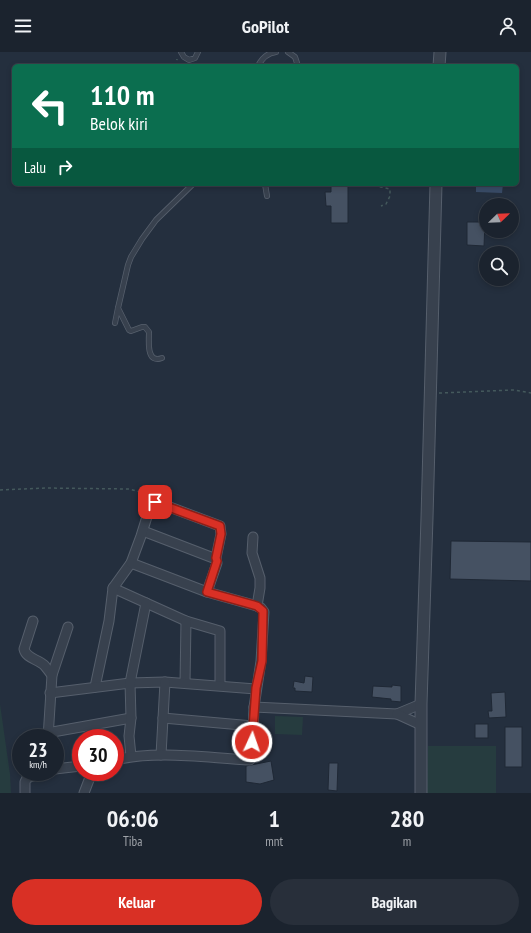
<!DOCTYPE html>
<html lang="id">
<head>
<meta charset="utf-8">
<style>
  :root { --surface:#1b232e; --page:#282f3a; --text:#f1f3f6; --muted:#a0a4aa; --line:#39404a; --accent:#d93025 }
  body { margin:0; font-family:"PT Sans Narrow",sans-serif; background:var(--page); color:var(--text); height:100vh; display:flex; flex-direction:column; font-size:15px; white-space:nowrap }
  * { box-sizing:border-box; margin:0 }
  p { font-size:13px; color:var(--muted) }
  .icon { flex:none; width:22px; height:22px; fill:none; stroke:currentColor; stroke-width:2; stroke-linecap:round; stroke-linejoin:round }
  .map { position:relative; height:741px; overflow:hidden }
  .side { display:flex; flex-direction:column; background:var(--surface); flex:1 }
  .side>* { flex:none }
  .banner { position:absolute; left:12px; top:12px; width:507px; height:122px; border-radius:6px; box-shadow:0 2px 6px #0003,0 0 0 1px var(--line); background:#0b6e4f; color:#fff; overflow:hidden }
  .needle { width:26px; rotate:67deg }
  .controls { position:absolute; left:479px; top:146px; display:grid; gap:8px }
  .controls a { display:grid; place-items:center; width:40px; height:40px; border-radius:50%; background:var(--surface); box-shadow:0 2px 6px #0003,0 0 0 1px var(--line); font-size:20px }
  .speed { position:absolute; left:12px; top:677px; display:flex; gap:8px; font-size:20px; font-weight:700; text-align:center }
  .speed>* { display:grid; place-content:center; width:52px; height:52px; border-radius:50%; background:var(--surface); box-shadow:0 2px 6px #0003,0 0 0 1px var(--line); line-height:1 }
  .speed small { font-size:10px; font-weight:400 }
  .speed .limit { border:6px solid #d22; background:#fff; color:#111 }
  .pin { position:absolute; display:grid; place-items:center; width:34px; height:34px; color:#fff; margin:-17px; border-radius:8px; box-shadow:0 2px 6px #0006 }
  .me { position:absolute; width:44px; margin:-22px; rotate:3deg; stroke-linejoin:round; filter:drop-shadow(0 0 3px #0008) }
  .turn { display:flex; align-items:center; gap:14px; height:84px; padding:0 12px; font-size:18px }
  .turn .icon { width:52px; height:52px; stroke-width:2.5 }
  .turn b { display:block; font-size:28px; line-height:34px }
  .then { display:flex; align-items:center; height:38px; padding:0 12px; background:#0003; gap:8px; font-size:15px }
  .eta { display:flex; justify-content:space-evenly; align-items:center; height:68px; text-align:center }
  .eta b { font-size:24px; font-weight:700; line-height:28px }
  .cta { display:flex; gap:8px; margin-top:auto; padding:8px 12px }
  .cta a { flex:1; height:46px; border-radius:24px; background:var(--accent); color:#fff; font-size:16px; font-weight:700; line-height:46px; text-align:center }
  .cta a+a { background:var(--page); color:var(--text) }
  header { display:flex; justify-content:space-between; align-items:center; height:52px; padding:0 12px; background:var(--surface); font-size:18px; font-weight:700 }
  .map>svg:first-child { display:block }
  .green { fill:#263c3f }
  .water { fill:#394c67 }
  .building { fill:#455162; stroke:#1f2835 }
  .lines { fill:none; stroke-linecap:round; stroke-linejoin:round }
  .service-casing { stroke:#565f6c; stroke-width:6 }
  .minor-casing { stroke:#565f6c; stroke-width:11 }
  .tertiary-casing { stroke:#565f6c; stroke-width:13 }
  .path { stroke:#44595c; stroke-width:1.5; stroke-dasharray:3 3; stroke-linecap:butt }
  .service { stroke:#38414e; stroke-width:4.5 }
  .minor { stroke:#38414e; stroke-width:9 }
  .tertiary { stroke:#38414e; stroke-width:11 }
  .route-casing { stroke:#8d1f18; stroke-width:10 }
  .route { stroke:#d93025; stroke-width:7 }
</style>
</head>
<body>
<header><svg class="icon" aria-label="menu" viewBox="0 0 24 24"><path d="M4 6h16M4 12h16M4 18h16"/></svg>GoPilot<svg class="icon" aria-label="person" viewBox="0 0 24 24"><circle cx="12" cy="8" r="4"/><path d="M4 21q1-7 8-7t8 7"/></svg></header>
<div class="map">
<svg width="531" height="741" viewBox="0 0 531 741">
  <rect width="100%" height="100%" fill="#242f3e"/>
  <g class="green">
    <path d="M0,652L10,722L11,741H0Z"/>
    <path d="M275,664L303,665L302,683L275,682Z"/>
    <path d="M428,694H496V741H427Z"/>
  </g>
  <path class="water" d="M476,132H503L502,141L476,140Z"/>
  <g class="building">
    <path d="M331,132H348V171H331V154H326L325,140H331Z"/>
    <path d="M467,170H485L484,194L467,193Z"/>
    <path d="M451,489L531,490V529L450,527Z"/>
    <path d="M305,624L313,625L312,640L295,639V636H293L294,629L304,631Z"/>
    <path d="M392,633L401,634V650L391,649V647L372,645L373,634L392,635Z"/>
    <path d="M505,640L506,665L489,666L488,659H492L491,641Z"/>
    <rect x="475" y="672" width="13" height="14"/>
    <rect x="505" y="675" width="17" height="40"/>
    <path d="M271,709L274,728L260,732L246,730V714Z"/>
    <path d="M329,711H338L337,739L328,738Z"/>
  </g>
  <g class="lines">
    <defs>
      <g id="service">
        <path d="M181,0L184,5L189,8L195,6L198,0"/>
        <path d="M288,0L295,5L298,14"/>
        <path d="M258,14C262,6 267,1 276,0"/>
        <path d="M265,132L267,144"/>
        <path d="M115,271L118,256"/>
        <path d="M162,306C146,312 149,289 149,280L145,275H142L131,279L129,278L118,256L128,213L131,205L142,187L156,168L193,132"/>
      </g>
      <g id="minor">
        <path d="M143,479L216,507L217,511L207,540"/>
        <path d="M253,485L252,501L260,526V536L257,554"/>
        <path d="M113,536L186,569L220,579V633"/>
        <path d="M33,569L24,597C26,606 37,607 44,613C47,616 49,620 52,623"/>
        <path d="M185,631L186,569"/>
        <path d="M95,635L109,569L113,536L131,511L141,484L150,455L155,450L159,451L220,474L221,482L216,506"/>
        <path d="M50,641L130,631L165,630L256,637"/>
        <path d="M254,655L397,662L421,652"/>
        <path d="M397,662L421,673"/>
        <path d="M163,666L253,674"/>
        <path d="M47,681L131,666"/>
        <path d="M48,686L52,623L68,575"/>
        <path d="M161,703L165,630"/>
        <path d="M131,704L129,684L131,666L130,631L146,551"/>
        <path d="M115,708C159,698 206,706 250,708L252,705L254,655L261,609L264,560L261,556L257,554L207,540L131,511"/>
        <path d="M55,717L81,714"/>
        <path d="M25,741V730L27,726L44,720"/>
        <path d="M84,741L92,720"/>
      </g>
      <g id="tertiary">
        <path d="M439,14L440,0"/>
        <path d="M421,741V652L427,466L436,132"/>
      </g>
    </defs>
    <use href="#service" class="service-casing"/>
    <use href="#minor" class="minor-casing"/>
    <use href="#tertiary" class="tertiary-casing"/>
    <g class="path">
      <path d="M176,14L177,7"/>
      <path d="M368,132L390,137V144L386,152L381,154"/>
      <path d="M439,341L514,338L531,341"/>
      <path d="M0,438L45,436L129,437L151,443"/>
    </g>
    <use href="#service" class="service"/>
    <use href="#minor" class="minor"/>
    <use href="#tertiary" class="tertiary"/>
  </g>
  <g class="lines">
    <defs>
      <path id="route" d="M155,450L220,474L221,482L216,506L217,509L207,540L257,554L263,559L262,609L256,636L252,690"/>
    </defs>
    <use href="#route" class="route-casing"/>
    <use href="#route" class="route"/>
  </g>
</svg>
<div class="controls">
<a><svg class="needle" viewBox="-14 -14 28 28"><path d="M0-13l5 13h-10z" fill="#e53935"/><path d="M0 13l5-13h-10z" fill="#a0a4aa"/></svg></a>
<a><svg class="icon" aria-label="search" viewBox="0 0 24 24"><circle cx="10" cy="10" r="6"/><path d="M15 15l6 6"/></svg></a>
</div>
<div class="speed"><div>23<small>km/h</small></div><div class="limit">30</div></div>
<div class="pin" style="left:155px;top:450px;background:#d93025"><svg class="icon" aria-label="arrive" viewBox="0 0 24 24"><path d="M6 21V4h12l-3 4 3 4H6"/></svg></div>
<svg class="me" style="left:252px;top:690px" viewBox="-20 -20 40 40"><circle r="17" fill="#d93025" stroke="#fff" stroke-width="3"/><path d="M0-11L8 9 0 5-8 9z" fill="#fff"/></svg>
<div class="banner">
<div class="turn"><svg class="icon" aria-label="left" viewBox="0 0 24 24"><path d="M17 20v-9H6M10 6l-5 5 5 5"/></svg><div><b>110 m</b>Belok kiri</div></div>
<div class="then">Lalu<svg class="icon" aria-label="right" viewBox="0 0 24 24"><path d="M7 20v-9h11M14 6l5 5-5 5"/></svg></div>
</div>
</div>
<section class="side">
<div class="eta">
<div><b>06:06</b><p>Tiba</p></div>
<div><b>1</b><p>mnt</p></div>
<div><b>280</b><p>m</p></div>
</div>
<div class="cta"><a>Keluar</a><a>Bagikan</a></div>
</section>
</body>
</html>
